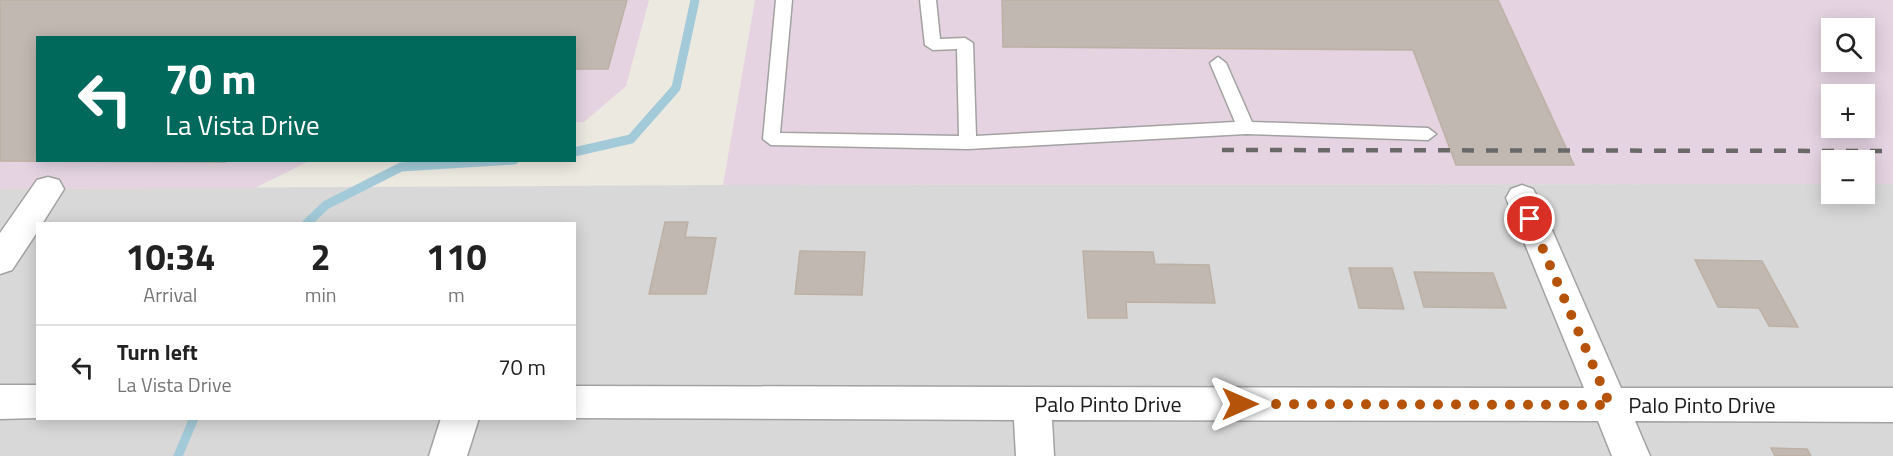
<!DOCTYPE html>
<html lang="en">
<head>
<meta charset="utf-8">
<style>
  :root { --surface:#fff; --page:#f2f2f2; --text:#222; --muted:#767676; --line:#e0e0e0 }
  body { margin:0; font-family:"Titillium Web",sans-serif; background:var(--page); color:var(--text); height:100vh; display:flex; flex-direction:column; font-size:22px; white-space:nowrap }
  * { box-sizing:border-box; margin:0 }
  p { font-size:20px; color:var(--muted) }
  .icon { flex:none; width:33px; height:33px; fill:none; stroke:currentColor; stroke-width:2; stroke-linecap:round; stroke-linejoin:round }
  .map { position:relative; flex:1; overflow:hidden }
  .drawer { position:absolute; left:36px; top:222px; width:540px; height:198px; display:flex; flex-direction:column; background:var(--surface); border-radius:0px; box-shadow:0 3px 15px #0003 }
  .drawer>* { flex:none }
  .guide { position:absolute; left:36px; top:36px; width:540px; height:126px; border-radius:0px; box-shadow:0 3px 15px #0003; background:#00695c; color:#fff; overflow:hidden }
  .controls { position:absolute; left:1821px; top:18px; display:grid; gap:12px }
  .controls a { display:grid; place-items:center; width:54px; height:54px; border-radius:0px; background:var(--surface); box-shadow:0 3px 15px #0003; font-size:30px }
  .pin { position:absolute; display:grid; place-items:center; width:51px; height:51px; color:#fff; margin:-26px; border:3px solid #fff; border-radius:50%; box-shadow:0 2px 6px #0007 }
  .me { position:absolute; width:66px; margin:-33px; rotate:90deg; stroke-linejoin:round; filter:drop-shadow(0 0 4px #0008) }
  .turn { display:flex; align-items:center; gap:21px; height:126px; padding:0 30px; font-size:27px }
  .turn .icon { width:78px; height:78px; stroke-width:2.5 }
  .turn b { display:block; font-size:42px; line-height:51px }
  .eta { display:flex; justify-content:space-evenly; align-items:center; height:102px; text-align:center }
  .eta b { font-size:36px; font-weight:700; line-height:42px }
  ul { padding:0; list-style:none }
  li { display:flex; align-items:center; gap:18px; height:84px; padding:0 30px; border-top:2px solid var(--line) }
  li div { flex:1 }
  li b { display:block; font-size:22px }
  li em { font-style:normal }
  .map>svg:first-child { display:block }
  .residential { fill:#d9d8d8; fill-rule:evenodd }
  .industrial { fill:#e5d3e1; fill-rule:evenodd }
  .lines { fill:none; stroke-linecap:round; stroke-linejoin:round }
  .stream { stroke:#a3cad8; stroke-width:9 }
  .building { fill:#c0b8b1; stroke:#bdb0a4; stroke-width:1.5 }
  .service-casing { stroke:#a2a2a2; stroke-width:3 }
  .minor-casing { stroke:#a2a2a2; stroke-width:3 }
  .service { fill:#fff; fill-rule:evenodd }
  .minor { fill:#fff; fill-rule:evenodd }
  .rail { stroke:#696969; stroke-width:4.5; stroke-dasharray:12 12; stroke-linecap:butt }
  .route { stroke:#b45309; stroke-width:10; stroke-dasharray:0 18 }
  .labels { text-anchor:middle; stroke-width:4.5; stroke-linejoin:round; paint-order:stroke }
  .street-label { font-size:22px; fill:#1b1b1b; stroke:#fff }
</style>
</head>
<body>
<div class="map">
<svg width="1893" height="456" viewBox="0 0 1893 456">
  <rect width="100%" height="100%" fill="#ece9e1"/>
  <path class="residential" d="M1831,184L1832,194H1864L1865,184H1893V456H0V189L723,185ZM38,224H574V418H38Z"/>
  <g class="industrial">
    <path d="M0,0H649L626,86L584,122H575L574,38H38V160L309,161L255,188L0,189Z"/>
    <path d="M755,0H1893V184H1865L1864,160H1832L1831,184L723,185ZM1832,28H1864V62H1832ZM1832,94H1864V128H1832Z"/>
  </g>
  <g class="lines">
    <g class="stream">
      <path d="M574,152L631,139L676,88L695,0"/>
      <path d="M306,224L326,205L401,167L514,160"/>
      <path d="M178,456L194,418"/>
    </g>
  </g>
  <g class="building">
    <path d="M0,0H627L608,69H574V38H38V160L226,162L0,161Z"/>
    <path d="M1002,0H1498L1574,165H1456L1413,50L1003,47Z"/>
    <path d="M665,222H688L685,237L716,238L706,294H649Z"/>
    <path d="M800,251L865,252L862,295L795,294Z"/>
    <path d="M1083,251L1153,252L1155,264L1209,265L1215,303L1126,302L1127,318H1088Z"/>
    <path d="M1695,260L1762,261L1798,327L1769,326L1759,308L1718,307Z"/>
    <path d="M1349,268H1392L1404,309L1359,308Z"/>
    <path d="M1414,272L1493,273L1506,308L1424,307Z"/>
    <path d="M1771,448L1807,449L1811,456H1775Z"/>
  </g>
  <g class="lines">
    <defs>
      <path id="service" d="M776,0H792L780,133L959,136L957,49L933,50L925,45L920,0H936L940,39L965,38L973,43L976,136L1235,122L1210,63L1218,57L1226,63L1252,122L1428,128L1436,134L1428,140L1246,134L968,149L771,145L763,139Z"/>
      <g id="minor">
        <path d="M48,177L59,180L64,189L42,224H38V231L12,270L0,274V233L37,180Z"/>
        <path d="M1522,185L1533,189L1538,198L1621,388H1893V422L1635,421L1650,456H1612L1598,421L1052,420L1054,456H1016L1014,420L571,418H574V386L1584,388L1506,198L1511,189Z"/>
        <path d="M0,385H38V418L0,419Z"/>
        <path d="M441,418H479L467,456H429Z"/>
      </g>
    </defs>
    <use href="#service" class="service-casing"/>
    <use href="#minor" class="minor-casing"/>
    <use href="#service" class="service"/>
    <use href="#minor" class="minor"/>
    <path class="rail" d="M1222,150L1893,151"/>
  </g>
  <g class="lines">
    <path class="route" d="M1240,404L1610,405L1530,219"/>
  </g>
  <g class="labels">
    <g class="street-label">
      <text x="1108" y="412">Palo Pinto Drive</text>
      <text x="1702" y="413">Palo Pinto Drive</text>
    </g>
  </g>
</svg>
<div class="controls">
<a><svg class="icon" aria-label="search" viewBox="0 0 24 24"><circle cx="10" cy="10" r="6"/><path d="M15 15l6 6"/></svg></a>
<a>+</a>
<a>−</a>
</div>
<div class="pin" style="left:1530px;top:219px;background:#d93025"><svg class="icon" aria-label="arrive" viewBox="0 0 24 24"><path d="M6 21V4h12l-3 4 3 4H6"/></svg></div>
<svg class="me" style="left:1240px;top:404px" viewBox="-20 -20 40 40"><path d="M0-17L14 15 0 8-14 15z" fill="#b45309" stroke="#fff" stroke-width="4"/></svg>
<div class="guide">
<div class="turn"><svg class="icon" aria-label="left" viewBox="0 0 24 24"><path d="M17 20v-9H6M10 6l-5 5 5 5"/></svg><div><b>70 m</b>La Vista Drive</div></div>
</div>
<section class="drawer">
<div class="eta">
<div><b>10:34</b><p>Arrival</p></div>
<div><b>2</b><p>min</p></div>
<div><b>110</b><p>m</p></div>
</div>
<ul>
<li><svg class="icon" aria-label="left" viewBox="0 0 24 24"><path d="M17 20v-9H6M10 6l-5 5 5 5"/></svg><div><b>Turn left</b><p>La Vista Drive</p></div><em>70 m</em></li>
</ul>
</section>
</div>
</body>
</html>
